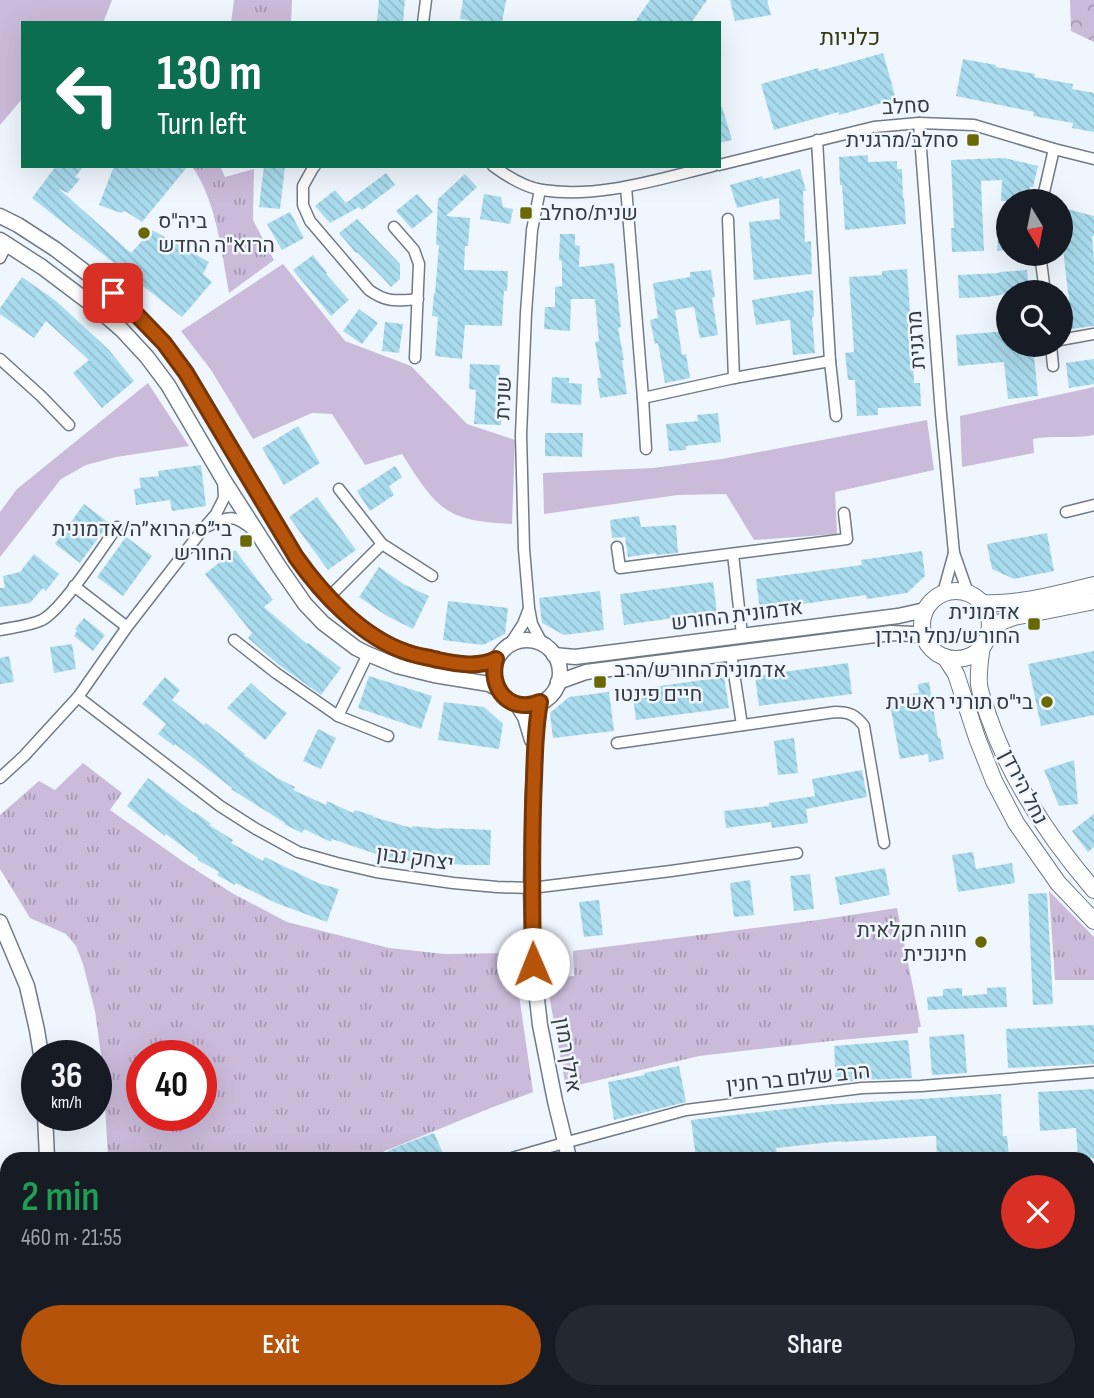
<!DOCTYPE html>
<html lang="en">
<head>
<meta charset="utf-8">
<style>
  :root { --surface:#171b24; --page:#242831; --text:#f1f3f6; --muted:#9ea1a6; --accent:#b45309 }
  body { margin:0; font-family:"Sofia Sans Condensed",Heebo,sans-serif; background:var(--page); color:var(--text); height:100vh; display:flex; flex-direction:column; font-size:26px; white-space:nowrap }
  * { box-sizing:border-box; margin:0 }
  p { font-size:23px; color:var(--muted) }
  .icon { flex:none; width:38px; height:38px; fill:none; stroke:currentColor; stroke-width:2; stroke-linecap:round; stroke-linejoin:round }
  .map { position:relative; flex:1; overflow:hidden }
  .side { position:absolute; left:0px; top:1152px; width:1096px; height:247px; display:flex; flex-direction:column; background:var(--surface); border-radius:21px 21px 0 0; box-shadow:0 7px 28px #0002 }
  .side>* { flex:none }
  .banner { position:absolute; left:21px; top:21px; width:700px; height:147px; border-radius:0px; box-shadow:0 7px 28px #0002; background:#0b6e4f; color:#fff; overflow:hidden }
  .needle { width:46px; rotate:170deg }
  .tools { position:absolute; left:996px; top:189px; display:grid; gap:14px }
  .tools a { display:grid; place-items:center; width:77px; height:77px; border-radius:50%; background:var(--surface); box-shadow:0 7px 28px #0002; font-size:35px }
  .speed { position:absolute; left:21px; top:1040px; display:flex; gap:14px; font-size:35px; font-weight:700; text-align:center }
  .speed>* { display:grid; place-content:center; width:91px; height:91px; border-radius:50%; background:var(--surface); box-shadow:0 7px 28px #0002; line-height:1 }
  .speed small { font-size:18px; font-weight:400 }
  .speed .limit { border:10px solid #d22; background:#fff; color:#111 }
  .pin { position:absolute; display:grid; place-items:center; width:60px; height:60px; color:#fff; margin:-30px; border-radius:14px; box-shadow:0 4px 10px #0006 }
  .me { position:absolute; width:77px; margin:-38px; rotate:359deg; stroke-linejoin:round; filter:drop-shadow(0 0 5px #0008) }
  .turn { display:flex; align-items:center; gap:24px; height:147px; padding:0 21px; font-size:32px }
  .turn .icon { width:91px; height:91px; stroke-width:2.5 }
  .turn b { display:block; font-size:49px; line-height:60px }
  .round { display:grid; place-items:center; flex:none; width:74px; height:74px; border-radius:37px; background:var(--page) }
  .head { display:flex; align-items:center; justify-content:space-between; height:119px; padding:0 21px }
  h1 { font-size:42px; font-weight:600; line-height:52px; color:#1e9e55 }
  .action { display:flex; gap:14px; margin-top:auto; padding:14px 21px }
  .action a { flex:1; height:80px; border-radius:42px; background:var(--accent); color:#fff; font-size:28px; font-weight:600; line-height:80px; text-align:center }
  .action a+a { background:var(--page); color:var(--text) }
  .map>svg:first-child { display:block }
  .grass { fill:url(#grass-tufts); fill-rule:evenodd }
  .forest { fill:url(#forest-crowns) }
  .park { fill:#cbbbda }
  .building { fill:url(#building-back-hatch) }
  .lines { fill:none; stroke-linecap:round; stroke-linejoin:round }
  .minor-casing { stroke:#707b87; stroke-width:13 }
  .tertiary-casing { stroke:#707b87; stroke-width:17 }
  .secondary-casing { stroke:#707b87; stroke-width:18 }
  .minor { stroke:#fff; stroke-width:10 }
  .tertiary { stroke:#fff; stroke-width:14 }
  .secondary { stroke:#fff; stroke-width:16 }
  .route-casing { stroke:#753606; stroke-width:18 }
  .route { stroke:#b45309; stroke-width:12 }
  .poi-dot { fill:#696803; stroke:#eff6fe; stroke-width:2.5 }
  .labels { text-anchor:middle; stroke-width:5; stroke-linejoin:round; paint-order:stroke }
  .street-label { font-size:21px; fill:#363b40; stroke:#eff6fe }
  .poi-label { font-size:21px; fill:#363b40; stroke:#eff6fe; text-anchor:end }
  .neighbourhood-label { font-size:23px; fill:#3a3a11; stroke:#eff6fe }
</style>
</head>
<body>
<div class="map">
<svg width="1094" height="1398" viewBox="0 0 1094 1398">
  <defs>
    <pattern id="grass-tufts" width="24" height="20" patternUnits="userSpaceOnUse" patternTransform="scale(1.75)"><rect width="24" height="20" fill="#cbbbda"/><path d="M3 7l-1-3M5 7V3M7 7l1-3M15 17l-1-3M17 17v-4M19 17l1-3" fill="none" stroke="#a699b2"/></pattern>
    <pattern id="forest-crowns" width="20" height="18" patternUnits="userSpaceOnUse" patternTransform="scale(1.75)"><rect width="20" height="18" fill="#cbbbda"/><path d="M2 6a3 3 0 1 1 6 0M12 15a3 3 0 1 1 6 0" fill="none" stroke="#a699b2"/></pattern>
    <pattern id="building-back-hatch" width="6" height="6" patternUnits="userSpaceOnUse" patternTransform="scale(1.75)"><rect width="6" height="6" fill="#a8dbee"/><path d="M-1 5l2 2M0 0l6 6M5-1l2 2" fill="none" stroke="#91bdcd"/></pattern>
  </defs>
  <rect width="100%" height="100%" fill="#eff6fe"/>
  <g class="grass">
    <path d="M234,0H292L291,23H231Z"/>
    <path d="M192,166H220L225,177L254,169L253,220L274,260L229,293C221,250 217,203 192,166Z"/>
    <path d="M83,763L122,793L110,810L188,865L232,893L287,922L389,948L445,954L513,953L533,1092L493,1107L368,1158H108L103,1069L95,1011L83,964L76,946L66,934L30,918L0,869V815L39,781L55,790ZM201,1055V1115H142V1055Z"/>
    <path d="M1049,891L1094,937V980H1055Z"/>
    <path d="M897,908L921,1027H918V1033L840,1040L699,1056L566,1088L546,978L574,976L573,951L818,920Z"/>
  </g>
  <path class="forest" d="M1070,0H1094V42L1071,31Z"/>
  <g class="park">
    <path d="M0,0H112L103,23H23V98L0,125Z"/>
    <path d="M283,264L345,341L411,366L467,424L515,440L512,524C445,521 437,509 402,454L365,465L332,414L312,413L253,439L211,370L181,331Z"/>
    <path d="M148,383L189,446L116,457L86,465L61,479L0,557V512L17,489Z"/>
    <path d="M1094,387V435C1073,439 1053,435 1033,439L1034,453L962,467L960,416Z"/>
    <path d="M927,420L934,470L835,492L837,534L754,540L726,494L678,495L544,514L543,473L653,468L722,459Z"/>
  </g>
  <g class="building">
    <path d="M379,0H405L403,23L377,21Z"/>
    <path d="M463,0H506L502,23H486L460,19Z"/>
    <path d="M650,0H707L691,23H634Z"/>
    <path d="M730,0H767L771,15L735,21Z"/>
    <path d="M883,53L896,99L839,115V112L774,130L761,84L818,68L819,71Z"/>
    <path d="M963,59L996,65V67L1035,74L1034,77L1073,84L1072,89L1094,93V132L1072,128L1073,123L1033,116L1034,112L956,96Z"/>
    <path d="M719,107H722L732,140L719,143Z"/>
    <path d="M868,155V162L897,161V169H902L903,199L904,198L906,224L845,230L842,185H840L839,157Z"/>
    <path d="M1004,158L1038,166L1033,187H1030L1029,201H1001L1002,180L981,181L984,251L952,252L951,228H954L951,160Z"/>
    <path d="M56,166H84L75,177L80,179L68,193L59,189L131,253L152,230L209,262L203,274L212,282L182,317L32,198Z"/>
    <path d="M114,166H188L142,222L125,211L121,213L99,205Z"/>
    <path d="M264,166H285L280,209L259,207Z"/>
    <path d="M800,169L806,191H803L805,242L811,241L812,274L754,280L749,222L780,219L779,198L737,208L730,185L762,176L763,179Z"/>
    <path d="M386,173L395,185L362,210L359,207L330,223L315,206L335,190L346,203Z"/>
    <path d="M465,174L477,187L446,216L470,218L468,246H465L464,270L508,271L507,291H504L502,326L465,325L462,359L435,356L438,317L432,316L434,293H435L439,245H436L438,199Z"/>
    <path d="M417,194L433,212L412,229L396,211Z"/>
    <path d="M484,194L501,197L503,207L513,209L510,224L480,219Z"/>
    <path d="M1067,209L1094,216V236H1092L1094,260V326L1070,329L1067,306H1070L1066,276L1061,229Z"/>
    <path d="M290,212L304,238L282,250L267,224Z"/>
    <path d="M1000,212H1008V250L997,251Z"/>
    <path d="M357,219L400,264V279L391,287L382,277L357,252L356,253L339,233Z"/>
    <path d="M560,234H575V245L580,246L579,267L614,263L621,327L618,328L624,360H622L627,394L600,398L597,378H601L595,342L599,341L595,299H571L570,331L544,329L545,307H555V287L562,286V261L559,260Z"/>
    <path d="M313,255L327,273L326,274L349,300L331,316L293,270Z"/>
    <path d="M907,269L910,312H911L914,383H920L921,406L878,408V415L857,416L855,380H848L845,353L854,352L849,277L882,275V271Z"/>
    <path d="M711,270L715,297L712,298L718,335L700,338L694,307L675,310L682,355L686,354L690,378L665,383L658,343L655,344L650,320L658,318L653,283L690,277V272Z"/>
    <path d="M1027,270L1029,292H1008V294L986,297L959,298L958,275L999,273V272Z"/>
    <path d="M22,277L56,301L109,350L134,381L102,408L73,373L89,360L46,321L34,338L0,314V308Z"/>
    <path d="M813,290L814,317H812L815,353L793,355L790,320L756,325L752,300Z"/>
    <path d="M359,309L378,323L362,344L343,331Z"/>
    <path d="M385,322L403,324L399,353L382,351Z"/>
    <path d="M1008,331V345H1036L1037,356H1034L1038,396L1008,399L1004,362L958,366L956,335Z"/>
    <path d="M1094,359V384L1069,388L1066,363Z"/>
    <path d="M470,364L500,365L498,405H502L501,425L474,424L476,390L469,389Z"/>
    <path d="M552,377L569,378V383L582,384L581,405L551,403Z"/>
    <path d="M718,413L721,442L686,446V450L669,451L666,424L698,421L697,415Z"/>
    <path d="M298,426L320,463L284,485L262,448Z"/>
    <path d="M545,433H583L582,457L545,456Z"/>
    <path d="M201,465L206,506L172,511L170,500L136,505L134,489L141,488L139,478L159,476L158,471Z"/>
    <path d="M395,466L402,477L389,486L394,495L370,511L357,491Z"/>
    <path d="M317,497L356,550L328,570L289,517Z"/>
    <path d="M84,504L109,523L80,563L55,544Z"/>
    <path d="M639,516L641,527L676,525L678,553L656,555V553L628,557L625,537L612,538L610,520Z"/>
    <path d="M1047,533L1054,571L1014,579L992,569L987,544Z"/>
    <path d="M126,537L152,556L123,596L97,577Z"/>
    <path d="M235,550L273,600L264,607L307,644L308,643L341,668L321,695L279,665L248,638L252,633L205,574Z"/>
    <path d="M922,551L925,576L907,593L867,599L866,595L760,610L756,579L862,565L861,560Z"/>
    <path d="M34,554L59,574L46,591L43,588L30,603L0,607V588H5L3,576L20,572Z"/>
    <path d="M379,567L405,585L429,596L413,629L387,616L359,597Z"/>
    <path d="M713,582L717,612L624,625L620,594Z"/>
    <path d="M600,591L604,630L564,635L542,623L539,598Z"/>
    <path d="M448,601L508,608L505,634L483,645L443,640Z"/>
    <path d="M84,618L105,635L93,651L74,636L77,631L75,629Z"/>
    <path d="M72,644L76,669L54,673L50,647Z"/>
    <path d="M1094,651V715L1041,726L1028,664Z"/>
    <path d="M9,656L14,682L0,684V658Z"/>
    <path d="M848,663L852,694L759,706L755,676Z"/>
    <path d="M369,676L432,696L421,729L358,708Z"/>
    <path d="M165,677L180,690L172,700L204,725L206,723L245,754L244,755L277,778L295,787L293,790L326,805L327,801L353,813L355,810L374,816L373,817L412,828V826L442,829V828L491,830L490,865H466L428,862V863L391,859L332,839L331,842L304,829L302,833L284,824L285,823L231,789L232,788L175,744L174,746L158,734L166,724L142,704Z"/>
    <path d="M724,677L729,708L636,720L632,690Z"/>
    <path d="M929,682L938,738H940L944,759L929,762L928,754L900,759L889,698L919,693L918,684Z"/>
    <path d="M251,683L271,701L287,713L265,740L227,708Z"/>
    <path d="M609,692L614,731L553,738L550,713L569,697Z"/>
    <path d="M444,702L484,707L503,724L499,749L438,740Z"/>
    <path d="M318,729L336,738L321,769L303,761Z"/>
    <path d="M794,738L798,773L778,775L774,741Z"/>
    <path d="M1074,760L1078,804L1059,806L1044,770Z"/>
    <path d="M862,770L867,797L806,809L808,823L772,828L771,822L726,828L724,811L769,806V803L815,796L812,779Z"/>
    <path d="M148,778L194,813L195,812L211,824L209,825L233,840L231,843L263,861L265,857L318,883L339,889L327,922L276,903L236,883L235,885L217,875L219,872L198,860V858L166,834L165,836L127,806Z"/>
    <path d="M1094,814V847L1088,852L1072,831Z"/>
    <path d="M973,852L976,869L1012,863L1015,883L958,892L952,855Z"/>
    <path d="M885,868L890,895L840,905L835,877Z"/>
    <path d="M810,874L814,909L794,911L790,876Z"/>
    <path d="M750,880L754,915L734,917L730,883Z"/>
    <path d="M1047,893L1053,1004L1033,1005L1028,894Z"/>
    <path d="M599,900L603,935L584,937L579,902Z"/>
    <path d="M1006,987L1007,1007L928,1010L927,997L943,996V989L962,988V996L987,994V988Z"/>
    <path d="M1094,1025V1064L1008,1068L1006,1029Z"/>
    <path d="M964,1034L967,1073L932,1075L929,1037Z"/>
    <path d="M908,1040L912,1078L862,1080L836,1083L834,1046Z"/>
    <path d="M679,1066L686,1102L614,1120L608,1082L645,1075L644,1073Z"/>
    <path d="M1094,1089V1158H1078L1076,1128L1040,1131L1038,1092Z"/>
    <path d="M1001,1094L1003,1136H1007L1009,1158H937L936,1136H931L842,1142L841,1141L776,1148L778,1158H696L691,1120L821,1105Z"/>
    <path d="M434,1133L445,1158H373L399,1146Z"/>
  </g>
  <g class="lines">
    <defs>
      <g id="minor">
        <path d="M423,23L426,0"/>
        <path d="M919,123L941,414L954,553L968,593"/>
        <path d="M817,140L830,361L836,416"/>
        <path d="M719,165L874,127L919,123L974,125L1054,149L1094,159"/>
        <path d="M315,166L313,168L303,186V205L310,221L369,290C387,303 397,301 418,299"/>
        <path d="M493,166C508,177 524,187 542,190C598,199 659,179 713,166"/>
        <path d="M626,187L643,398L646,449"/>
        <path d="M540,190L532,230L526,313L521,435L524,549L529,608L532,624L542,643"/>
        <path d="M1042,201L1054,149"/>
        <path d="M728,219L734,378"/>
        <path d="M394,227L414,250L419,264L415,358"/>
        <path d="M1040,254L1045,292"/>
        <path d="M0,258L7,244"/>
        <path d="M1060,340L1094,334"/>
        <path d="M1051,345L1053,366"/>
        <path d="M0,359L41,396L69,425"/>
        <path d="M643,398L734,378L830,361"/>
        <path d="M339,489L382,544L432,576"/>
        <path d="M1066,512L1094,505"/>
        <path d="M208,526C230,516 234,514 253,530"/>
        <path d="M617,547L620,568L847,539L844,513"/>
        <path d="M733,554L742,635"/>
        <path d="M74,586L127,627"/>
        <path d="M943,593L954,553"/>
        <path d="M328,598L382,544"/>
        <path d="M0,630C14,627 29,626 42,620C62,610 102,548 117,527"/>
        <path d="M234,640L276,673L338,716L388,736"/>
        <path d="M510,644L523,624L528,611"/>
        <path d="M731,654L742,725"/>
        <path d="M78,697L220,806L256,829L298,852L337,863L376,872L453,883L497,887L531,888L671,871L797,853"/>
        <path d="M338,716L368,654"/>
        <path d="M617,743L835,712C849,712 856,715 864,726L884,843"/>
        <path d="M0,778L24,756L78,697L127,627L203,529L216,514L224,498L223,479"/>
        <path d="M512,1158L564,1143L686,1110L862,1088L921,1086L1094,1072"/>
        <path d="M1088,1187H1094"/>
        <path d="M95,1393L96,1391"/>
        <path d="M289,1398L300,1391"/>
      </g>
      <g id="tertiary">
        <path d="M0,216L18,225L55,249L113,293L137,315L164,343L186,372L296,557C322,594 362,637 406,652C416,656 427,657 438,660C457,664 479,668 496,659"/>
        <path d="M0,240L42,267L99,310L122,330L147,357L168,385L223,479L280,568L305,604L323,623L356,648L368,654L397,666L434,675L489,684L498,689"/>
        <circle cx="527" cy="673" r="33"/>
        <path d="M554,655L575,657L898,616L925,610"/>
        <path d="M558,682L586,672L891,633L913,634L924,638"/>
        <path d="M540,702L536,731L533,797L531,888L533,964L540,1025L555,1101L569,1158"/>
        <path d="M517,704L525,717L532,740"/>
        <path d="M0,922L27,986L37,1030L41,1055"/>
        <path d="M45,1115L47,1158"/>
        <path d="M66,1391L69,1398"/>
        <path d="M600,1398L603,1391"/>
      </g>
      <g id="secondary">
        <circle cx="956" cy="625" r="34"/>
        <path d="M981,603C1020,605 1057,594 1094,585"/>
        <path d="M989,631L1003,621L1014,617L1094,601"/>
        <path d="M982,646C980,659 978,671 979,684C980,694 985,705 988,715C1010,779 1050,839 1094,890"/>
        <path d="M945,657L956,674L977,738L994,781L1016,823L1058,883L1094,921"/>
      </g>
    </defs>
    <use href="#minor" class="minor-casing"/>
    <use href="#tertiary" class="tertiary-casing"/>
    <use href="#secondary" class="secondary-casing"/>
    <use href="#minor" class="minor"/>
    <use href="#tertiary" class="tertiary"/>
    <use href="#secondary" class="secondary"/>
  </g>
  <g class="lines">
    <defs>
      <path id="route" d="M113,293L137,315L164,343L186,373L296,557C322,594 362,637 406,652C416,656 427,657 438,660C457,664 479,668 496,659C488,688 509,714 540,702C535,728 535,753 534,779C531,841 532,902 533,964"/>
    </defs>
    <use href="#route" class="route-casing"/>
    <use href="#route" class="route"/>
  </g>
  <g class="poi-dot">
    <rect x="966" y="133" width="14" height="14" rx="3.5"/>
    <rect x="519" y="206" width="14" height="14" rx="3.5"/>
    <circle cx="144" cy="233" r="7"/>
    <rect x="239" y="534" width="14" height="14" rx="3.5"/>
    <rect x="1027" y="617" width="14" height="14" rx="3.5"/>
    <rect x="593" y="675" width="14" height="14" rx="3.5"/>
    <circle cx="1047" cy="702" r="7"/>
    <circle cx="981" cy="942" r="7"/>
  </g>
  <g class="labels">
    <g class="street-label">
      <text transform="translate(906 106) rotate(-3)" y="7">סחלב</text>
      <text transform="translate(916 340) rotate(-94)" y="7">מרגנית</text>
      <text transform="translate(503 398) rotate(-88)" y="7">שנית</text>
      <text transform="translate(737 615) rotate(-7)" y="7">אדמונית החורש</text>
      <text transform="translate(1024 787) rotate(63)" y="7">נחל הירדן</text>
      <text transform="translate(415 858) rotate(8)" y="7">יצחק נבון</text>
      <text transform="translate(568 1055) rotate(80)" y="7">אילן רמון</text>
      <text transform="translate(798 1078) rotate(-6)" y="7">הרב שלום בר חנין</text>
    </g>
    <g class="poi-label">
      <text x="959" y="147">סחלב/מרגנית</text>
      <text x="540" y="220" text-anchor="start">שנית/סחלב</text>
      <text x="158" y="228" text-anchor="start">ביה"ס<tspan x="158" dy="24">הרוא"ה החדש</tspan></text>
      <text x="232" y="536">בי״ס הרוא״ה/אדמונית<tspan x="232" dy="24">החורש</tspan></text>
      <text x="1020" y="619">אדמונית<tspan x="1020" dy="24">החורש/נחל הירדן</tspan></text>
      <text x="614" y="677" text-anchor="start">אדמונית החורש/הרב<tspan x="614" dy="24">חיים פינטו</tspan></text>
      <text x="1033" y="709">בי"ס תורני ראשית</text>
      <text x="967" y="937">חווה חקלאית<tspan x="967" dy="24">חינוכית</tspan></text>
    </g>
    <g class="neighbourhood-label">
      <text x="850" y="45">כלניות</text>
    </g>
  </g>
</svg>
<div class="tools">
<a><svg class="needle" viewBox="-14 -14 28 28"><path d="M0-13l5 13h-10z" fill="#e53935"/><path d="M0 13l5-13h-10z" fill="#9ea1a6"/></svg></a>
<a><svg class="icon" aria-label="search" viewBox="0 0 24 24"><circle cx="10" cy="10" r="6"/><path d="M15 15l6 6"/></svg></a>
</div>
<div class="speed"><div>36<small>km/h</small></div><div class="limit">40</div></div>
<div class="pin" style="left:113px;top:293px;background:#d93025"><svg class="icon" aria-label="arrive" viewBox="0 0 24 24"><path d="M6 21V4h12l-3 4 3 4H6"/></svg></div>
<svg class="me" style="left:533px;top:964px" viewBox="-20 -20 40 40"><circle r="19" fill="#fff"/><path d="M0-13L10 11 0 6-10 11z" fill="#b45309"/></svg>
<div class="banner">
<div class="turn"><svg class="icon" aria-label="left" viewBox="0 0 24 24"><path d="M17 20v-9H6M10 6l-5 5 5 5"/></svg><div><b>130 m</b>Turn left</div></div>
</div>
<section class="side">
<div class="head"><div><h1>2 min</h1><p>460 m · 21:55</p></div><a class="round" style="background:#d93025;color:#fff"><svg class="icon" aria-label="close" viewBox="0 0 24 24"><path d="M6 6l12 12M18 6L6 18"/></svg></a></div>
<div class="action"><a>Exit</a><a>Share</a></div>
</section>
</div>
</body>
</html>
